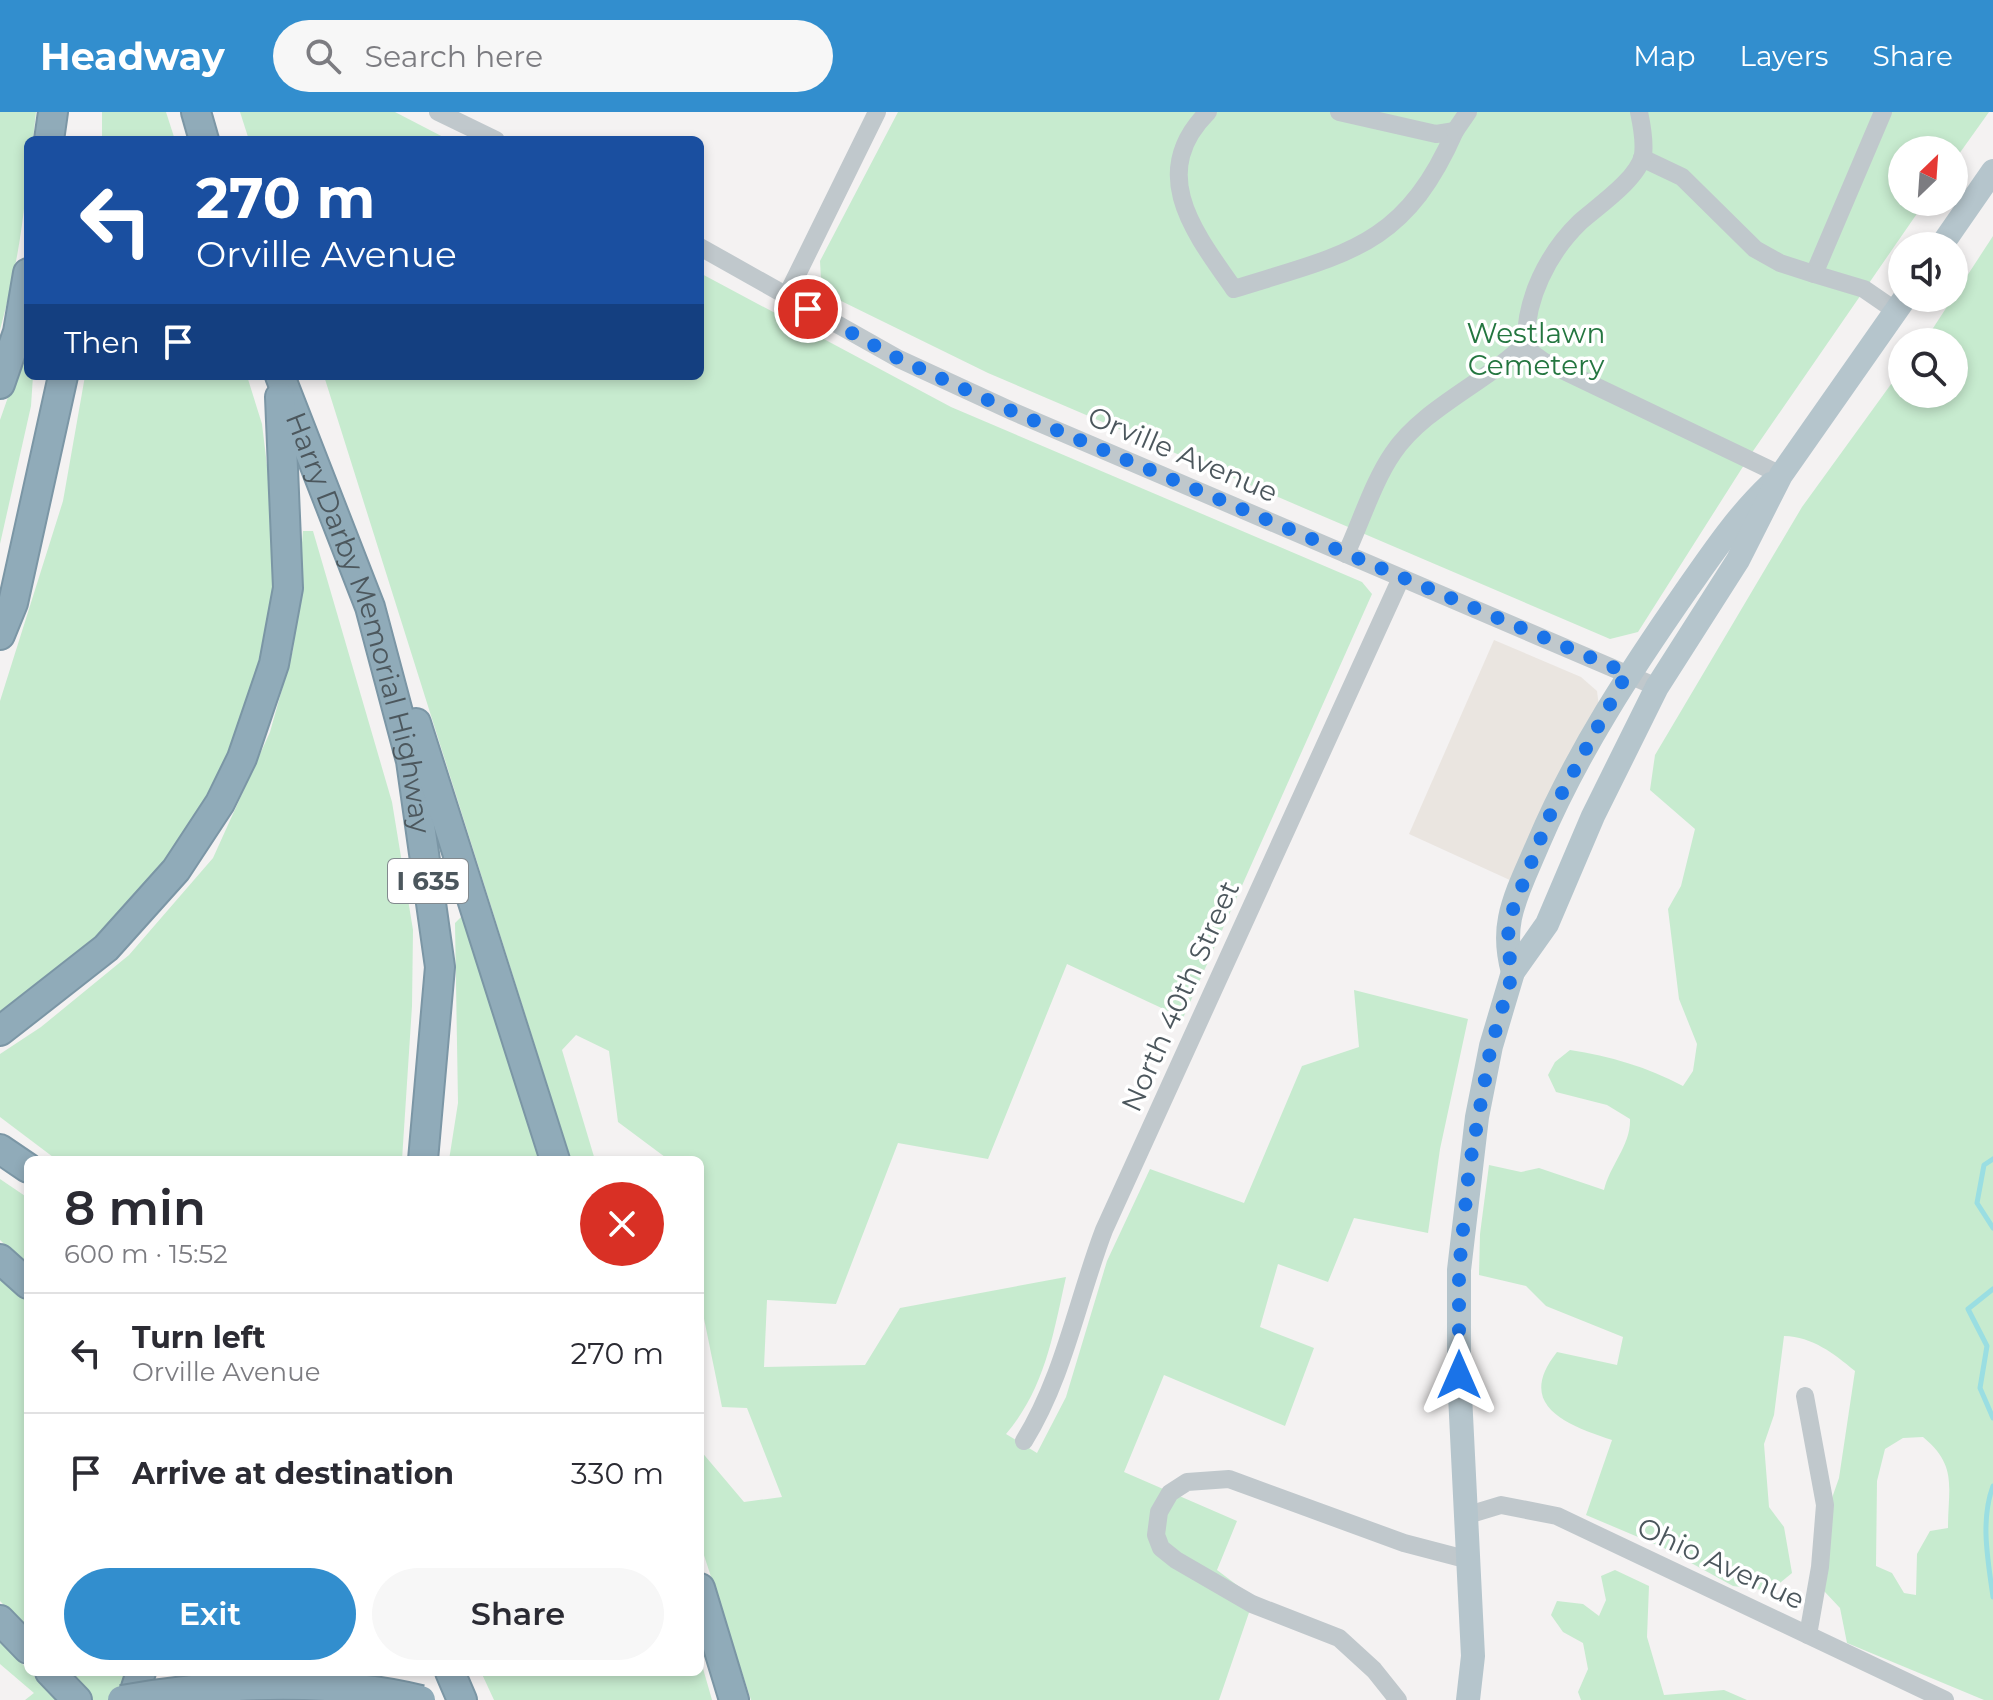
<!DOCTYPE html>
<html lang="en">
<head>
<meta charset="utf-8">
<style>
  :root { --surface:#fff; --page:#f7f7f7; --text:#2b2b33; --muted:#7c7c81; --line:#e1e1e2; --accent:#328ece }
  body { margin:0; font-family:Montserrat,sans-serif; background:var(--page); color:var(--text); height:100vh; display:flex; flex-direction:column; font-size:30px; white-space:nowrap }
  * { box-sizing:border-box; margin:0 }
  p { font-size:26px; color:var(--muted) }
  .icon { flex:none; width:44px; height:44px; fill:none; stroke:currentColor; stroke-width:2; stroke-linecap:round; stroke-linejoin:round }
  .map { position:relative; flex:1; overflow:hidden }
  .drawer { position:absolute; left:24px; top:1044px; width:680px; height:520px; display:flex; flex-direction:column; background:var(--surface); border-radius:12px; box-shadow:0 4px 12px #0003 }
  .drawer>* { flex:none }
  .guide { position:absolute; left:24px; top:24px; width:680px; height:244px; border-radius:12px; box-shadow:0 4px 12px #0003; background:#1a4fa0; color:#fff; overflow:hidden }
  .needle { width:52px; rotate:25deg }
  .buttons { position:absolute; left:1888px; top:24px; display:grid; gap:16px }
  .buttons a { display:grid; place-items:center; width:80px; height:80px; border-radius:50%; background:var(--surface); box-shadow:0 4px 12px #0003; font-size:40px }
  .pin { position:absolute; display:grid; place-items:center; width:68px; height:68px; color:#fff; margin:-34px; border:4px solid #fff; border-radius:50%; box-shadow:0 2px 8px #0007 }
  .me { position:absolute; width:88px; margin:-44px; rotate:0deg; stroke-linejoin:round; filter:drop-shadow(0 0 6px #0008) }
  .turn { display:flex; align-items:center; gap:28px; height:168px; padding:0 40px; font-size:36px }
  .turn .icon { width:104px; height:104px; stroke-width:2.5 }
  .turn b { display:block; font-size:56px; line-height:68px }
  .then { display:flex; align-items:center; height:76px; padding:0 40px; background:#0003; gap:16px; font-size:30px }
  .round { display:grid; place-items:center; flex:none; width:84px; height:84px; border-radius:42px; background:var(--page) }
  .overview { display:flex; align-items:center; justify-content:space-between; height:136px; padding:0 40px }
  h1 { font-size:48px; font-weight:600; line-height:60px }
  .button { display:flex; gap:16px; margin-top:auto; padding:16px 40px }
  .button a { flex:1; height:92px; border-radius:48px; background:var(--accent); color:#fff; font-size:32px; font-weight:600; line-height:92px; text-align:center }
  .button a+a { background:var(--page); color:var(--text) }
  ul { padding:0; list-style:none }
  li { display:flex; align-items:center; gap:24px; height:120px; padding:0 40px; border-top:2px solid var(--line) }
  li div { flex:1 }
  li b { display:block; font-size:30px }
  li em { font-style:normal }
  header { display:flex; align-items:center; gap:48px; box-sizing:border-box; height:112px; padding:0 40px; background:var(--accent); color:#fff }
  header strong { font-size:38px }
  nav { display:flex; gap:44px; margin-inline-start:auto; font-size:28px }
  .search { width:560px; height:72px; background:var(--page); display:flex; align-items:center; gap:20px; box-sizing:border-box; padding:0 28px; border-radius:44px; color:var(--muted); font-size:30px }
  .map>svg:first-child { display:block }
  .commercial { fill:#eae5e0 }
  .green { fill:#c7ebcf; fill-rule:evenodd }
  .lines { fill:none; stroke-linecap:round; stroke-linejoin:round }
  .stream { stroke:#9adee2; stroke-width:5 }
  .highway-casing { stroke:#7b96a5; stroke-width:32 }
  .minor { stroke:#c0c8cc; stroke-width:18 }
  .major { stroke:#b5c5cc; stroke-width:24 }
  .highway { stroke:#90abb9; stroke-width:28 }
  .highway-bridge-casing { stroke:#7b96a5; stroke-width:32; stroke-linecap:butt }
  .highway-bridge { stroke:#90abb9; stroke-width:28 }
  .route { stroke:#1a73e8; stroke-width:14; stroke-dasharray:0 25.2 }
  .labels { text-anchor:middle; stroke-width:7; stroke-linejoin:round; paint-order:stroke }
  .shield { fill:#fff; stroke:#82898e; stroke-width:2 }
  .shield-label { font-size:26px; font-weight:bold; fill:#4c575d }
  .park-label { font-size:28px; fill:#247640; stroke:#fff }
  .street-label { font-size:28px; fill:#4c575d; stroke:#fff }
</style>
</head>
<body>
<header>
<strong>Headway</strong>
<div class="search"><svg class="icon" aria-label="search" viewBox="0 0 24 24"><circle cx="10" cy="10" r="6"/><path d="M15 15l6 6"/></svg>Search here</div>
<nav><a>Map</a><a>Layers</a><a>Share</a></nav>
</header>
<div class="map">
<svg width="1993" height="1588" viewBox="0 0 1993 1588">
  <rect width="100%" height="100%" fill="#f4f2f2"/>
  <path class="commercial" d="M1494,528L1581,565L1597,579L1599,595L1512,769L1409,722Z"/>
  <g class="green">
    <path d="M0,0H36L33,28H28C28,93 17,156 0,218Z"/>
    <path d="M102,0H166L175,28H102Z"/>
    <path d="M240,0H395L449,28H249Z"/>
    <path d="M898,0H1989L1954,49V38H1902V90H1925L1751,342L1638,520L1610,527L988,261L833,185L821,168L820,149Z"/>
    <path d="M1993,124V1588H1984L1847,1531L1840,1496L1824,1479L1826,1403L1839,1366L1855,1259C1833,1241 1813,1225 1784,1224L1774,1303L1764,1332L1769,1395L1784,1415L1792,1461L1770,1479L1733,1474L1664,1436L1586,1403L1612,1328C1568,1313 1514,1294 1557,1240L1617,1253L1623,1225L1546,1194L1526,1174L1479,1163L1480,1122L1489,1053L1521,1060L1539,1056L1604,1078C1610,1053 1631,1033 1630,1007L1607,993L1556,980L1548,963L1555,950L1570,938C1610,944 1647,955 1683,974L1693,959L1697,932L1679,887L1668,797L1681,774L1695,717L1650,678L1655,643L1802,395L1902,257V282H1954V230H1924ZM1923,1325C1958,1354 1948,1375 1948,1416L1930,1419L1917,1442L1916,1483L1904,1481L1892,1461L1876,1454L1877,1369L1885,1337L1903,1326Z"/>
    <path d="M700,161L951,295L1362,470L1372,482L1183,906L1067,852L988,1047L898,1031L836,1192L767,1188L764,1255L865,1253L900,1196L1066,1165C1053,1223 1045,1276 1006,1322L1037,1341L1066,1285L1107,1149L1150,1057L1244,1091L1302,954L1359,935L1354,878L1468,907L1440,1037L1428,1121L1354,1106L1328,1170L1278,1152L1260,1215L1314,1236L1285,1314L1164,1263L1124,1360L1237,1409L1217,1458L1254,1486L1219,1588H751L700,1431V1338L744,1390L782,1385L747,1296L722,1295L700,1187V1048H669L618,1010L609,939L576,923L562,938L595,1048H571L324,264H700Z"/>
    <path d="M28,228V264H33L31,294L0,432V308Z"/>
    <path d="M85,264H247L262,312L275,420L277,477L264,553L236,639L182,733L84,843L0,905V589L63,389Z"/>
    <path d="M303,419H313L392,690L413,818L412,894L402,1048H57L0,1005V942L41,915L129,843L213,746L270,620L293,538Z"/>
    <path d="M462,804L544,1048H449L458,991L455,811Z"/>
    <path d="M0,1067L28,1086V1154L0,1128Z"/>
    <path d="M0,1165L28,1191V1518L0,1489Z"/>
    <path d="M1615,1458L1649,1474L1647,1525L1664,1583L1724,1578L1747,1588H1581L1578,1580L1588,1557L1583,1531L1563,1520L1551,1503L1557,1489L1583,1492L1599,1504L1606,1488L1601,1464Z"/>
    <path d="M0,1529L45,1575L67,1560H128L120,1588H25L34,1581L0,1552Z"/>
    <path d="M700,1546L712,1588H494L481,1560H700Z"/>
  </g>
  <g class="lines">
    <g class="stream">
      <path d="M1993,1047L1984,1053L1977,1091L1993,1116"/>
      <path d="M1993,1177L1968,1197L1987,1234L1980,1276L1993,1306"/>
      <path d="M1993,1374C1980,1409 1988,1448 1993,1485"/>
    </g>
    <defs>
      <g id="highway">
        <path d="M196,0L204,28"/>
        <path d="M49,28L53,0"/>
        <path id="s1" d="M280,264L370,495L411,649L440,855L423,1048"/>
        <path d="M0,272L18,220L28,161"/>
        <path d="M0,523L13,491L63,264"/>
        <path d="M416,611L555,1048"/>
        <path d="M0,919L106,836L176,758L220,691L242,646L274,552L288,476L280,285"/>
        <path d="M0,1037L28,1056"/>
        <path d="M0,1147L28,1172"/>
        <path d="M700,1476L734,1588"/>
        <path d="M0,1508L28,1537"/>
        <path d="M50,1560L77,1588"/>
        <path d="M450,1560L462,1588"/>
        <path d="M132,1588L141,1560"/>
      </g>
    </defs>
    <use href="#highway" class="highway-casing"/>
    <g class="minor">
      <path d="M438,0L496,28"/>
      <path d="M1208,0C1147,61 1194,120 1234,177C1345,142 1404,136 1455,19L1436,22L1339,0"/>
      <path d="M1455,19L1468,0"/>
      <path d="M1642,46L1682,65L1755,137L1780,151L1814,162L1883,0"/>
      <path d="M700,135L899,247L1014,300L1657,575"/>
      <path d="M1814,162L1864,177L1896,199"/>
      <path d="M786,185L877,0"/>
      <path d="M1526,231C1525,187 1548,141 1580,110C1598,94 1638,67 1643,43C1645,29 1642,14 1639,0"/>
      <path d="M1346,442C1361,410 1373,370 1393,341C1423,296 1487,270 1526,231L1532,241L1543,249L1781,363"/>
      <path d="M1805,1284L1825,1393L1820,1455L1808,1523"/>
      <path d="M1024,1329C1064,1264 1077,1189 1104,1118L1401,466"/>
      <path d="M1468,1403L1501,1393L1557,1404L1945,1588"/>
      <path d="M1398,1588L1374,1558L1339,1526L1252,1492L1176,1448L1161,1436L1156,1423L1159,1400L1170,1381L1187,1370L1229,1367L1404,1431L1469,1448"/>
    </g>
    <g class="major">
      <path d="M1941,134L1993,59"/>
      <path d="M1513,860C1508,842 1506,826 1510,806C1515,781 1528,756 1538,732C1577,640 1631,558 1688,476C1714,439 1738,403 1771,372"/>
      <path d="M1468,1588L1473,1544L1459,1263V1158L1477,1005L1491,934L1513,860L1547,812L1593,704L1657,575L1738,448L1781,363L1905,186"/>
    </g>
    <use href="#highway" class="highway"/>
    <defs>
      <path id="highway-bridge" d="M122,1588C218,1571 326,1565 421,1588"/>
    </defs>
    <use href="#highway-bridge" class="highway-bridge-casing"/>
    <use href="#highway-bridge" class="highway-bridge"/>
  </g>
  <g class="lines">
    <path class="route" d="M808,197L899,247L1014,300L1627,561L1549,705L1510,805L1507,835L1513,860L1491,934L1469,1057L1459,1158V1263"/>
  </g>
  <g class="labels">
    <rect class="shield" x="388" y="747" width="80" height="44" rx="6"/>
    <g class="shield-label">
      <text x="428" y="778">I 635</text>
    </g>
    <g class="park-label">
      <text x="1536" y="231">Westlawn<tspan x="1536" dy="32">Cemetery</tspan></text>
    </g>
    <g class="street-label">
      <text transform="translate(1183 342) rotate(23)" y="10">Orville Avenue</text>
      <text dy="10" stroke="none"><textPath href="#s1" startOffset="260">Harry Darby Memorial Highway</textPath></text>
      <text transform="translate(1180 884) rotate(-66)" y="10">North 40th Street</text>
      <text transform="translate(1721 1451) rotate(25)" y="10">Ohio Avenue</text>
    </g>
  </g>
</svg>
<div class="buttons">
<a><svg class="needle" viewBox="-14 -14 28 28"><path d="M0-13l5 13h-10z" fill="#e53935"/><path d="M0 13l5-13h-10z" fill="#7c7c81"/></svg></a>
<a><svg class="icon" aria-label="sound" viewBox="0 0 24 24"><path d="M4 9h4l5-4v14l-5-4H4zM17 9q2 3 0 6"/></svg></a>
<a><svg class="icon" aria-label="search" viewBox="0 0 24 24"><circle cx="10" cy="10" r="6"/><path d="M15 15l6 6"/></svg></a>
</div>
<div class="pin" style="left:808px;top:197px;background:#d93025"><svg class="icon" aria-label="arrive" viewBox="0 0 24 24"><path d="M6 21V4h12l-3 4 3 4H6"/></svg></div>
<svg class="me" style="left:1459px;top:1263px" viewBox="-20 -20 40 40"><path d="M0-17L14 15 0 8-14 15z" fill="#1a73e8" stroke="#fff" stroke-width="4"/></svg>
<div class="guide">
<div class="turn"><svg class="icon" aria-label="left" viewBox="0 0 24 24"><path d="M17 20v-9H6M10 6l-5 5 5 5"/></svg><div><b>270 m</b>Orville Avenue</div></div>
<div class="then">Then<svg class="icon" aria-label="arrive" viewBox="0 0 24 24"><path d="M6 21V4h12l-3 4 3 4H6"/></svg></div>
</div>
<section class="drawer">
<div class="overview"><div><h1>8 min</h1><p>600 m · 15:52</p></div><a class="round" style="background:#d93025;color:#fff"><svg class="icon" aria-label="close" viewBox="0 0 24 24"><path d="M6 6l12 12M18 6L6 18"/></svg></a></div>
<ul>
<li><svg class="icon" aria-label="left" viewBox="0 0 24 24"><path d="M17 20v-9H6M10 6l-5 5 5 5"/></svg><div><b>Turn left</b><p>Orville Avenue</p></div><em>270 m</em></li>
<li><svg class="icon" aria-label="arrive" viewBox="0 0 24 24"><path d="M6 21V4h12l-3 4 3 4H6"/></svg><div><b>Arrive at destination</b></div><em>330 m</em></li>
</ul>
<div class="button"><a>Exit</a><a>Share</a></div>
</section>
</div>
</body>
</html>
